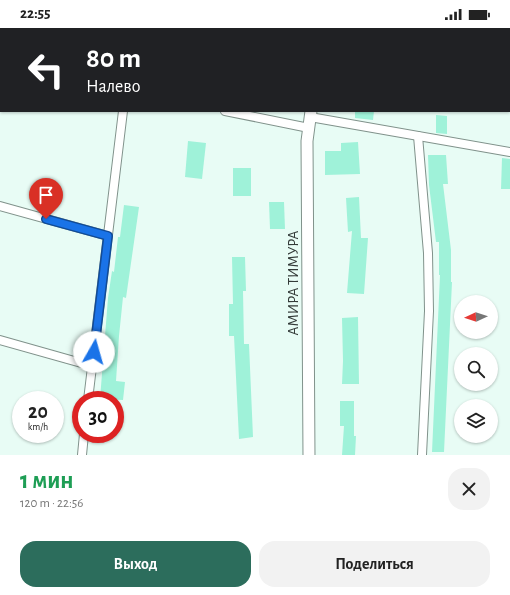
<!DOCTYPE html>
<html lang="ru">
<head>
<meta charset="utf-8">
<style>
  :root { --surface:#fff; --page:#f2f2f2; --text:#222; --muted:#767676; --accent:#2c6d5c }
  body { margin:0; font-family:"Alegreya Sans",sans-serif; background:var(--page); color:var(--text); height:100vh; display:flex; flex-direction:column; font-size:15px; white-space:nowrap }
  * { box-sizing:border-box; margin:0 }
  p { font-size:13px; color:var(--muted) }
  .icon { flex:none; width:22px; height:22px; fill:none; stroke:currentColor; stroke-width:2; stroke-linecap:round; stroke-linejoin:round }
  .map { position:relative; height:427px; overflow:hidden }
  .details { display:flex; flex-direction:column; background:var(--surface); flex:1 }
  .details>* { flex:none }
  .banner { position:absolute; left:0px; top:0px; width:510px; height:84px; box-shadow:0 1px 3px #0004; background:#202124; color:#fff; overflow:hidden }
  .needle { width:26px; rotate:267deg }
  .controls { position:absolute; left:454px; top:267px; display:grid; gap:8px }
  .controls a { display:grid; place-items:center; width:44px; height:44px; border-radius:50%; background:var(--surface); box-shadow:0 1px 3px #0004; font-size:20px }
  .speed { position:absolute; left:12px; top:363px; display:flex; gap:8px; font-size:20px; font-weight:700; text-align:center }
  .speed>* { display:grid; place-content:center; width:52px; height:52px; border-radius:50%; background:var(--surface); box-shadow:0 1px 3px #0004; line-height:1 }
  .speed small { font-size:10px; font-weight:400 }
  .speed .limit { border:6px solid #d22; background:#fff; color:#111 }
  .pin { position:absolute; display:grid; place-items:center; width:34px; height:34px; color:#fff; margin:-41px -17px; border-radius:50% 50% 50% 0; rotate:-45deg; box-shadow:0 0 4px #0007 }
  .pin .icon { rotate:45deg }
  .me { position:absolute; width:44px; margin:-22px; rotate:7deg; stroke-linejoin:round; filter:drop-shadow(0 0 3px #0008) }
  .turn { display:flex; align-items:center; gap:14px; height:84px; padding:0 20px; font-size:18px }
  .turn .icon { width:52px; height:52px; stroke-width:2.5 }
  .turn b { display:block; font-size:28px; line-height:34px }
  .round { display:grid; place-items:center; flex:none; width:42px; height:42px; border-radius:16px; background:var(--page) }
  .headline { display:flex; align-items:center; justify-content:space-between; height:68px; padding:0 20px }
  h1 { font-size:24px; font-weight:700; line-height:30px; color:#1e9e55 }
  .cta { display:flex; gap:8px; margin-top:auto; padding:8px 20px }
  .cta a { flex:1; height:46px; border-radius:16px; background:var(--accent); color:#fff; font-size:16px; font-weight:700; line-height:46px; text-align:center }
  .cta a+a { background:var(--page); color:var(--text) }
  .status { display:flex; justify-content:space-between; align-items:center; height:28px; padding:0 20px; background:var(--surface); direction:ltr }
  .status svg { height:11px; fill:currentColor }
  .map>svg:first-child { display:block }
  .building { fill:#9ff2d9 }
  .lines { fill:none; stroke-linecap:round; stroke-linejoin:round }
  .street-casing { stroke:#80928b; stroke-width:10 }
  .secondary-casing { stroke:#80928b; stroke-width:13 }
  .street { stroke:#fff; stroke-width:8 }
  .secondary { stroke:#fff; stroke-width:11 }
  .route-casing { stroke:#114b97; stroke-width:10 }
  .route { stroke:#1a73e8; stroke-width:7 }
  .labels { text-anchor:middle; stroke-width:3; stroke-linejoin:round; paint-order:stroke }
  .street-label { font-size:15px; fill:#343b39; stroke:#e8fcf5 }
</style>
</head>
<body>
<div class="status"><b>22:55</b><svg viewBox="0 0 49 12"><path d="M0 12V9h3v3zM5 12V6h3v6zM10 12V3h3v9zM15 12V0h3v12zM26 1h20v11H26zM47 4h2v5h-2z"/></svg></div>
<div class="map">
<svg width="510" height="427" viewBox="0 0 510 427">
  <rect width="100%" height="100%" fill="#e8fcf5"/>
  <g class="building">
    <path d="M355,83H374L373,92L355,90Z"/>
    <path d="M436,87L447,88V106L436,105Z"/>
    <path d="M188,113L206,115L202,151L185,149Z"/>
    <path d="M358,114L360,146L325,147V123H341V115Z"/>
    <path d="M428,127H446L448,156H443L451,222V254H452L444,424H432L440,247H439V214H436L429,157Z"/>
    <path d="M502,130L510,131V161H501Z"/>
    <rect x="233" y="140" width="18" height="28"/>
    <path d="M359,169L361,210H368L364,266L347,265L352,203L348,204L346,170Z"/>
    <path d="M269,174H284L285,201H270Z"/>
    <path d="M124,177L139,179L126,270L123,269L119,308L116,353L125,354L123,372L100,371L108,270L112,243L114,244L118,209H120Z"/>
    <path d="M232,229H245L246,263H243L244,316H249L253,409L239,411L234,308H229V276H233Z"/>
    <path d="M358,289L359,356H342L343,333L342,290Z"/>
    <path d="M340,373H354V408H356L355,427H342L344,398H340Z"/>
  </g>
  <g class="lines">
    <defs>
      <g id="street">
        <path d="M510,0V45"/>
        <path d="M122,1L123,0"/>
        <path d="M201,1V0"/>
        <path d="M0,34H1"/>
        <path d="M225,83L309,100"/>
        <path d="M310,89L510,124"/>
        <path d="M418,108L428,225L429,283L422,427"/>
        <path d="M0,178L108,208"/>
        <path d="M0,312L92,338"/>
        <path d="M88,372L123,83"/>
        <path d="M82,427L84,406"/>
      </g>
      <g id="secondary">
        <path d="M321,1V0"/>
        <path d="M309,427L307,113L311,83"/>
      </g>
    </defs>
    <use href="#street" class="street-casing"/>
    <use href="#secondary" class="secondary-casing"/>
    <use href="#street" class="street"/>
    <use href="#secondary" class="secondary"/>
  </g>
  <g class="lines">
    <defs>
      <path id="route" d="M46,191L108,208L94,324"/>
    </defs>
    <use href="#route" class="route-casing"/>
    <use href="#route" class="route"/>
  </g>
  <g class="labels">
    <g class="street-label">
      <text transform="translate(293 255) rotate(-90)" y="5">АМИРА ТИМУРА</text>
    </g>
  </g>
</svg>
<div class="controls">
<a><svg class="needle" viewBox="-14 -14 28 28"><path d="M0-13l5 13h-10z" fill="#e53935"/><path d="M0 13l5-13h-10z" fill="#767676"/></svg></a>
<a><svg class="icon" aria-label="search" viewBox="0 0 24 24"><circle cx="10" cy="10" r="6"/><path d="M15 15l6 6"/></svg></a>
<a><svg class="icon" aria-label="layers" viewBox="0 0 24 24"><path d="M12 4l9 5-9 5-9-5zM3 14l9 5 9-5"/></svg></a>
</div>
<div class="speed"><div>20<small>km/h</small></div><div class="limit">30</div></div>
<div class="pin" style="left:46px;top:191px;background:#d93025"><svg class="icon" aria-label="arrive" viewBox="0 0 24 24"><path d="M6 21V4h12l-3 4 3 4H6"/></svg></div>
<svg class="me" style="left:94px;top:324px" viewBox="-20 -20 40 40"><circle r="19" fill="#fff"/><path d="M0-13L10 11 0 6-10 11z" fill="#1a73e8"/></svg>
<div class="banner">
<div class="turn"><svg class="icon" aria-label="left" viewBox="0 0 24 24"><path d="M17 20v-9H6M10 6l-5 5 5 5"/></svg><div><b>80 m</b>Налево</div></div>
</div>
</div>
<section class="details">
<div class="headline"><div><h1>1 мин</h1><p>120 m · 22:56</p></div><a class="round"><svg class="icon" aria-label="close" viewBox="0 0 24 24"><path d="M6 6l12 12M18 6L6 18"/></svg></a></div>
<div class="cta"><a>Выход</a><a>Поделиться</a></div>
</section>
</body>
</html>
